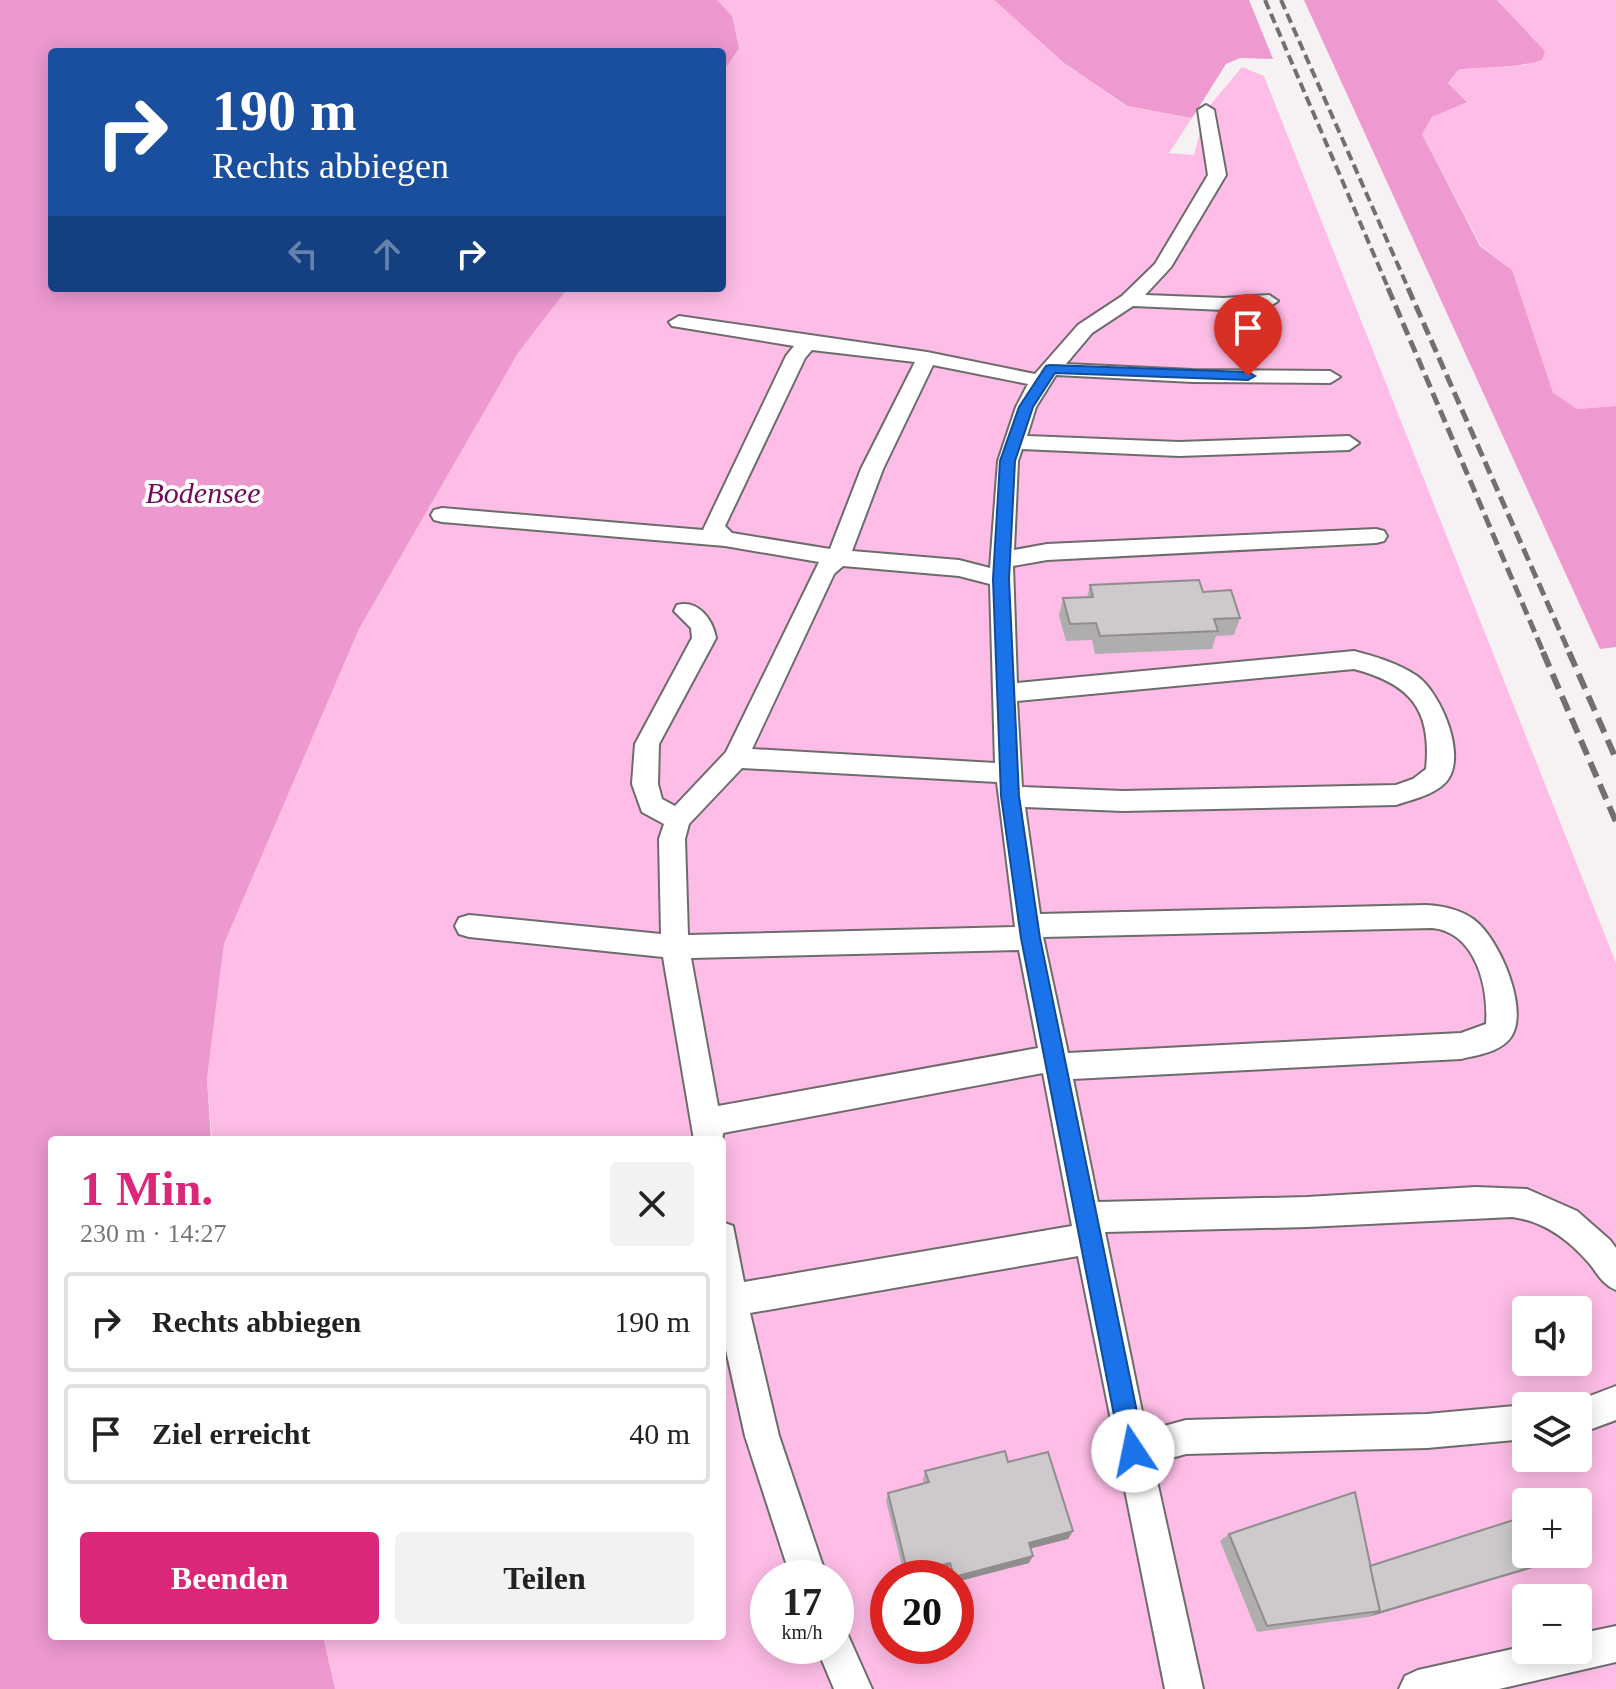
<!DOCTYPE html>
<html lang="de">
<head>
<meta charset="utf-8">
<style>
  :root { --surface:#fff; --page:#f2f2f2; --text:#222; --muted:#767676; --line:#e0e0e0; --accent:#db2777 }
  body { margin:0; font-family:"Times New Roman",serif; background:var(--page); color:var(--text); height:100vh; display:flex; flex-direction:column; font-size:30px; white-space:nowrap }
  * { box-sizing:border-box; margin:0 }
  p { font-size:26px; color:var(--muted) }
  .icon { flex:none; width:44px; height:44px; fill:none; stroke:currentColor; stroke-width:2; stroke-linecap:round; stroke-linejoin:round }
  .map { position:relative; flex:1; overflow:hidden }
  .side { position:absolute; left:48px; top:1136px; width:678px; height:504px; display:flex; flex-direction:column; background:var(--surface); border-radius:8px; box-shadow:0 4px 20px #0003 }
  .side>* { flex:none }
  .hud { position:absolute; left:48px; top:48px; width:678px; height:244px; border-radius:8px; box-shadow:0 4px 20px #0003; background:#1a4fa0; color:#fff; overflow:hidden }
  .tools { position:absolute; left:1512px; top:1296px; display:grid; gap:16px }
  .tools a { display:grid; place-items:center; width:80px; height:80px; border-radius:8px; background:var(--surface); box-shadow:0 4px 20px #0003; font-size:40px }
  .speed { position:absolute; left:750px; top:1560px; display:flex; gap:16px; font-size:40px; font-weight:700; text-align:center }
  .speed>* { display:grid; place-content:center; width:104px; height:104px; border-radius:50%; background:var(--surface); box-shadow:0 4px 20px #0003; line-height:1 }
  .speed small { font-size:20px; font-weight:400 }
  .speed .limit { border:12px solid #d22; background:#fff; color:#111 }
  .pin { position:absolute; display:grid; place-items:center; width:68px; height:68px; color:#fff; margin:-82px -34px; border-radius:50% 50% 50% 0; rotate:-45deg; box-shadow:0 0 8px #0007 }
  .pin .icon { rotate:45deg }
  .me { position:absolute; width:88px; margin:-44px; rotate:349deg; stroke-linejoin:round; filter:drop-shadow(0 0 6px #0008) }
  .turn { display:flex; align-items:center; gap:28px; height:168px; padding:0 32px; font-size:36px }
  .turn .icon { width:104px; height:104px; stroke-width:2.5 }
  .turn b { display:block; font-size:56px; line-height:68px }
  .lanes { display:flex; align-items:center; height:76px; padding:0 32px; background:#0003; justify-content:center; gap:40px; direction:ltr }
  .lanes .off { opacity:.35 }
  .round { display:grid; place-items:center; flex:none; width:84px; height:84px; border-radius:8px; background:var(--page) }
  .head { display:flex; align-items:center; justify-content:space-between; height:136px; padding:0 32px }
  h1 { font-size:48px; font-weight:700; line-height:60px; color:var(--accent) }
  .cta { display:flex; gap:16px; margin-top:auto; padding:16px 32px }
  .cta a { flex:1; height:92px; border-radius:8px; background:var(--accent); color:#fff; font-size:32px; font-weight:700; line-height:92px; text-align:center }
  .cta a+a { background:var(--page); color:var(--text) }
  ul { padding:0; list-style:none }
  li { display:flex; align-items:center; gap:24px; height:100px; margin:0 16px 12px; padding:0 16px; border:4px solid var(--line); border-radius:8px }
  li div { flex:1 }
  li b { display:block; font-size:30px }
  li em { font-style:normal }
  .map>svg:first-child { display:block }
  .green { fill:#febde6; fill-rule:evenodd }
  .forest { fill:#ee99d0 }
  .water { fill:#ed98cf }
  .lines { fill:none; stroke-linecap:round; stroke-linejoin:round }
  .lane-casing { stroke:#6e6b6d; stroke-width:4 }
  .lane { fill:#fff; fill-rule:evenodd }
  .rail-far2 { stroke:#726f70; stroke-width:4; stroke-dasharray:10 5; stroke-linecap:butt }
  .rail-far1 { stroke:#726f70; stroke-width:5; stroke-dasharray:13 6; stroke-linecap:butt }
  .rail { stroke:#726f70; stroke-width:6; stroke-dasharray:16 8; stroke-linecap:butt }
  .wall { fill:#b0adaf }
  .shaded-wall { fill:#908d8f }
  .building { fill:#cdc9cc; stroke:#908d8f; stroke-width:2 }
  .route { fill:#1a73e8; stroke:#114b97; stroke-width:2 }
  .labels { text-anchor:middle; stroke-width:8; stroke-linejoin:round; paint-order:stroke }
  .water-label { font-size:30px; font-style:italic; fill:#700a58; stroke:#fff }
</style>
</head>
<body>
<div class="map">
<svg width="1616" height="1689" viewBox="0 0 1616 1689">
  <rect width="100%" height="100%" fill="#f6f2f4"/>
  <g class="green">
    <path d="M717,0H994L1064,63L1126,106L1192,118L1169,153L1194,155L1206,110L1242,67L1264,76L1616,963V1689H335L323,1636H722V1140H212L207,1079L224,944L359,629L518,353L568,288H722V73L739,49ZM1526,1310H1578V1362H1526ZM1526,1406H1578V1458H1526ZM1526,1502H1578V1554H1526ZM768,1578H836V1646H768ZM888,1578H956V1646H888ZM1526,1598H1578V1650H1526Z"/>
    <path d="M1497,0H1616V406L1577,409L1552,393L1512,270L1481,246L1422,134L1432,117L1466,101L1448,83L1458,70L1484,66L1526,65L1545,51Z"/>
  </g>
  <g class="forest">
    <path d="M994,0H1249L1273,59L1240,58L1226,64L1192,118L1127,106L1064,63Z"/>
    <path d="M1304,0H1497L1545,51L1542,60C1515,69 1486,65 1458,70L1448,83L1467,102L1432,117L1422,134L1480,246L1512,270L1553,393L1577,409L1616,406V647L1600,649Z"/>
  </g>
  <path class="water" d="M0,0H717L732,16L739,49L722,73V52H52V288H568L518,353L359,629L224,944L207,1079L211,1140H52V1636H323L335,1689H0Z"/>
  <g class="lines">
    <defs>
      <g id="lane">
        <path d="M1206,105L1214,110L1226,175L1171,267L1145,295L1224,298L1269,295L1278,301L1269,307L1224,310L1133,306L1092,333L1066,364L1193,370L1330,371L1340,377L1330,383L1193,382L1056,375L1036,407L1027,436L1179,442L1349,436L1359,443L1349,450L1179,456L1022,449L1018,461L1014,550L1047,544L1376,529L1384,531L1387,536L1384,541L1376,543L1047,560L1013,566L1017,683L1354,651C1376,657 1398,663 1417,676C1441,693 1468,757 1446,782C1434,795 1413,799 1396,805L1123,811L1025,807L1040,914L1426,905C1443,906 1459,909 1473,919C1498,936 1530,1009 1511,1037C1501,1052 1477,1055 1461,1059L1073,1079L1098,1202L1307,1197L1476,1187L1527,1189L1577,1211L1610,1240L1616,1248V1290C1602,1284 1598,1274 1589,1263C1568,1239 1544,1221 1512,1217L1307,1227L1105,1232L1146,1431L1186,1420L1427,1414L1526,1405L1528,1406L1526,1439L1427,1448L1186,1454L1153,1463L1203,1689H1165L1078,1256L750,1313L779,1436L827,1578H791L745,1436L722,1332V1222L733,1226L744,1282L1072,1226L1043,1073L723,1133L722,1144V1140H694L663,957L469,937L459,934L455,926L459,918L469,915L661,934L659,839L664,824L642,812L632,784L635,744L692,638L691,628L674,611L677,605C698,599 713,620 716,638L659,744L658,784L662,799L675,806L726,752L819,562L725,546L442,522L434,520L431,515L434,510L442,508L703,530L786,356L794,346L672,326L669,322L679,316L927,352L1035,374L1078,325L1122,296L1155,264L1208,175L1198,110ZM812,350L915,362L861,469L830,549L732,533L725,526L805,358ZM933,365L1028,384L1016,407L998,461L990,568L959,560L852,551L883,469ZM843,566L959,576L990,584L995,763L752,749L834,574ZM1354,669C1411,684 1432,710 1426,769L1413,779L1396,785L1123,791L1022,787L1017,701ZM742,768L997,782L1015,927L688,935L685,839L689,824ZM1432,928C1476,932 1489,988 1486,1024L1461,1033L1068,1053L1043,937ZM1019,950L1038,1048L718,1106L691,958Z"/>
        <path d="M1616,1386V1420L1578,1434V1406L1566,1405Z"/>
        <path d="M1616,1626V1662L1499,1689H1399L1405,1676L1418,1670L1526,1646V1650H1578V1634Z"/>
        <path d="M836,1629L847,1633L872,1689H834L816,1646H836Z"/>
      </g>
    </defs>
    <use href="#lane" class="lane-casing"/>
    <use href="#lane" class="lane"/>
    <g class="rail-far2">
      <path d="M1265,0L1389,290"/>
      <path d="M1281,0L1409,290"/>
    </g>
    <g class="rail-far1">
      <path d="M1388,288L1544,654"/>
      <path d="M1408,288L1570,654"/>
    </g>
    <g class="rail">
      <path d="M1543,652L1616,822"/>
      <path d="M1569,652L1616,759"/>
    </g>
  </g>
  <g class="wall">
    <path d="M1090,585L1203,592L1240,618L1234,635L1216,636L1212,649L1095,654L1092,640L1066,641L1059,616L1063,598L1087,597Z"/>
    <path d="M1008,1462L1073,1531L1068,1539L1031,1548L1029,1563L956,1582V1578H949L947,1570L916,1578H905L886,1501L888,1493L924,1484L923,1480L925,1471Z"/>
    <path d="M1229,1534L1370,1566L1577,1554L1368,1617L1257,1632L1220,1541Z"/>
  </g>
  <g class="shaded-wall">
    <path d="M1073,1531L1068,1539L1025,1550L1029,1543Z"/>
    <path d="M1577,1554L1573,1556L1368,1617L1374,1614Z"/>
    <path d="M1033,1556L1029,1563L956,1582V1578H954Z"/>
    <path d="M950,1563L947,1570L916,1578H907L908,1574Z"/>
  </g>
  <g class="building">
    <path d="M1199,580L1203,592L1231,590L1240,618L1214,619L1218,631L1100,636L1096,623L1070,624L1063,598L1093,597L1090,585Z"/>
    <path d="M1005,1451L1008,1462L1048,1452L1073,1531L1029,1543L1033,1556L954,1577L950,1563L908,1574L888,1493L929,1482L925,1471Z"/>
    <path d="M1355,1492L1380,1611L1267,1626L1229,1534Z"/>
    <path d="M1526,1516V1554H1576L1374,1614L1380,1611L1370,1566Z"/>
  </g>
  <path class="route" d="M1050,365L1248,372L1255,376L1248,380L1055,373L1033,407L1015,461L1009,579L1019,796L1040,938L1145,1451L1141,1459L1133,1463L1124,1459L1121,1451L1021,938L1001,796L993,579L1000,461L1019,407L1046,366Z"/>
  <g class="labels">
    <g class="water-label">
      <text x="203" y="503">Bodensee</text>
    </g>
  </g>
</svg>
<div class="tools">
<a><svg class="icon" aria-label="sound" viewBox="0 0 24 24"><path d="M4 9h4l5-4v14l-5-4H4zM17 9q2 3 0 6"/></svg></a>
<a><svg class="icon" aria-label="layers" viewBox="0 0 24 24"><path d="M12 4l9 5-9 5-9-5zM3 14l9 5 9-5"/></svg></a>
<a>+</a>
<a>−</a>
</div>
<div class="speed"><div>17<small>km/h</small></div><div class="limit">20</div></div>
<div class="pin" style="left:1248px;top:376px;background:#d93025"><svg class="icon" aria-label="arrive" viewBox="0 0 24 24"><path d="M6 21V4h12l-3 4 3 4H6"/></svg></div>
<svg class="me" style="left:1133px;top:1451px" viewBox="-20 -20 40 40"><circle r="19" fill="#fff"/><path d="M0-13L10 11 0 6-10 11z" fill="#1a73e8"/></svg>
<div class="hud">
<div class="turn"><svg class="icon" aria-label="right" viewBox="0 0 24 24"><path d="M7 20v-9h11M14 6l5 5-5 5"/></svg><div><b>190 m</b>Rechts abbiegen</div></div>
<div class="lanes"><svg class="icon off" aria-label="left" viewBox="0 0 24 24"><path d="M17 20v-9H6M10 6l-5 5 5 5"/></svg><svg class="icon off" aria-label="ahead" viewBox="0 0 24 24"><path d="M12 20V5M6 11l6-6 6 6"/></svg><svg class="icon" aria-label="right" viewBox="0 0 24 24"><path d="M7 20v-9h11M14 6l5 5-5 5"/></svg></div>
</div>
<section class="side">
<div class="head"><div><h1>1 Min.</h1><p>230 m · 14:27</p></div><a class="round"><svg class="icon" aria-label="close" viewBox="0 0 24 24"><path d="M6 6l12 12M18 6L6 18"/></svg></a></div>
<ul>
<li><svg class="icon" aria-label="right" viewBox="0 0 24 24"><path d="M7 20v-9h11M14 6l5 5-5 5"/></svg><div><b>Rechts abbiegen</b></div><em>190 m</em></li>
<li><svg class="icon" aria-label="arrive" viewBox="0 0 24 24"><path d="M6 21V4h12l-3 4 3 4H6"/></svg><div><b>Ziel erreicht</b></div><em>40 m</em></li>
</ul>
<div class="cta"><a>Beenden</a><a>Teilen</a></div>
</section>
</div>
</body>
</html>
